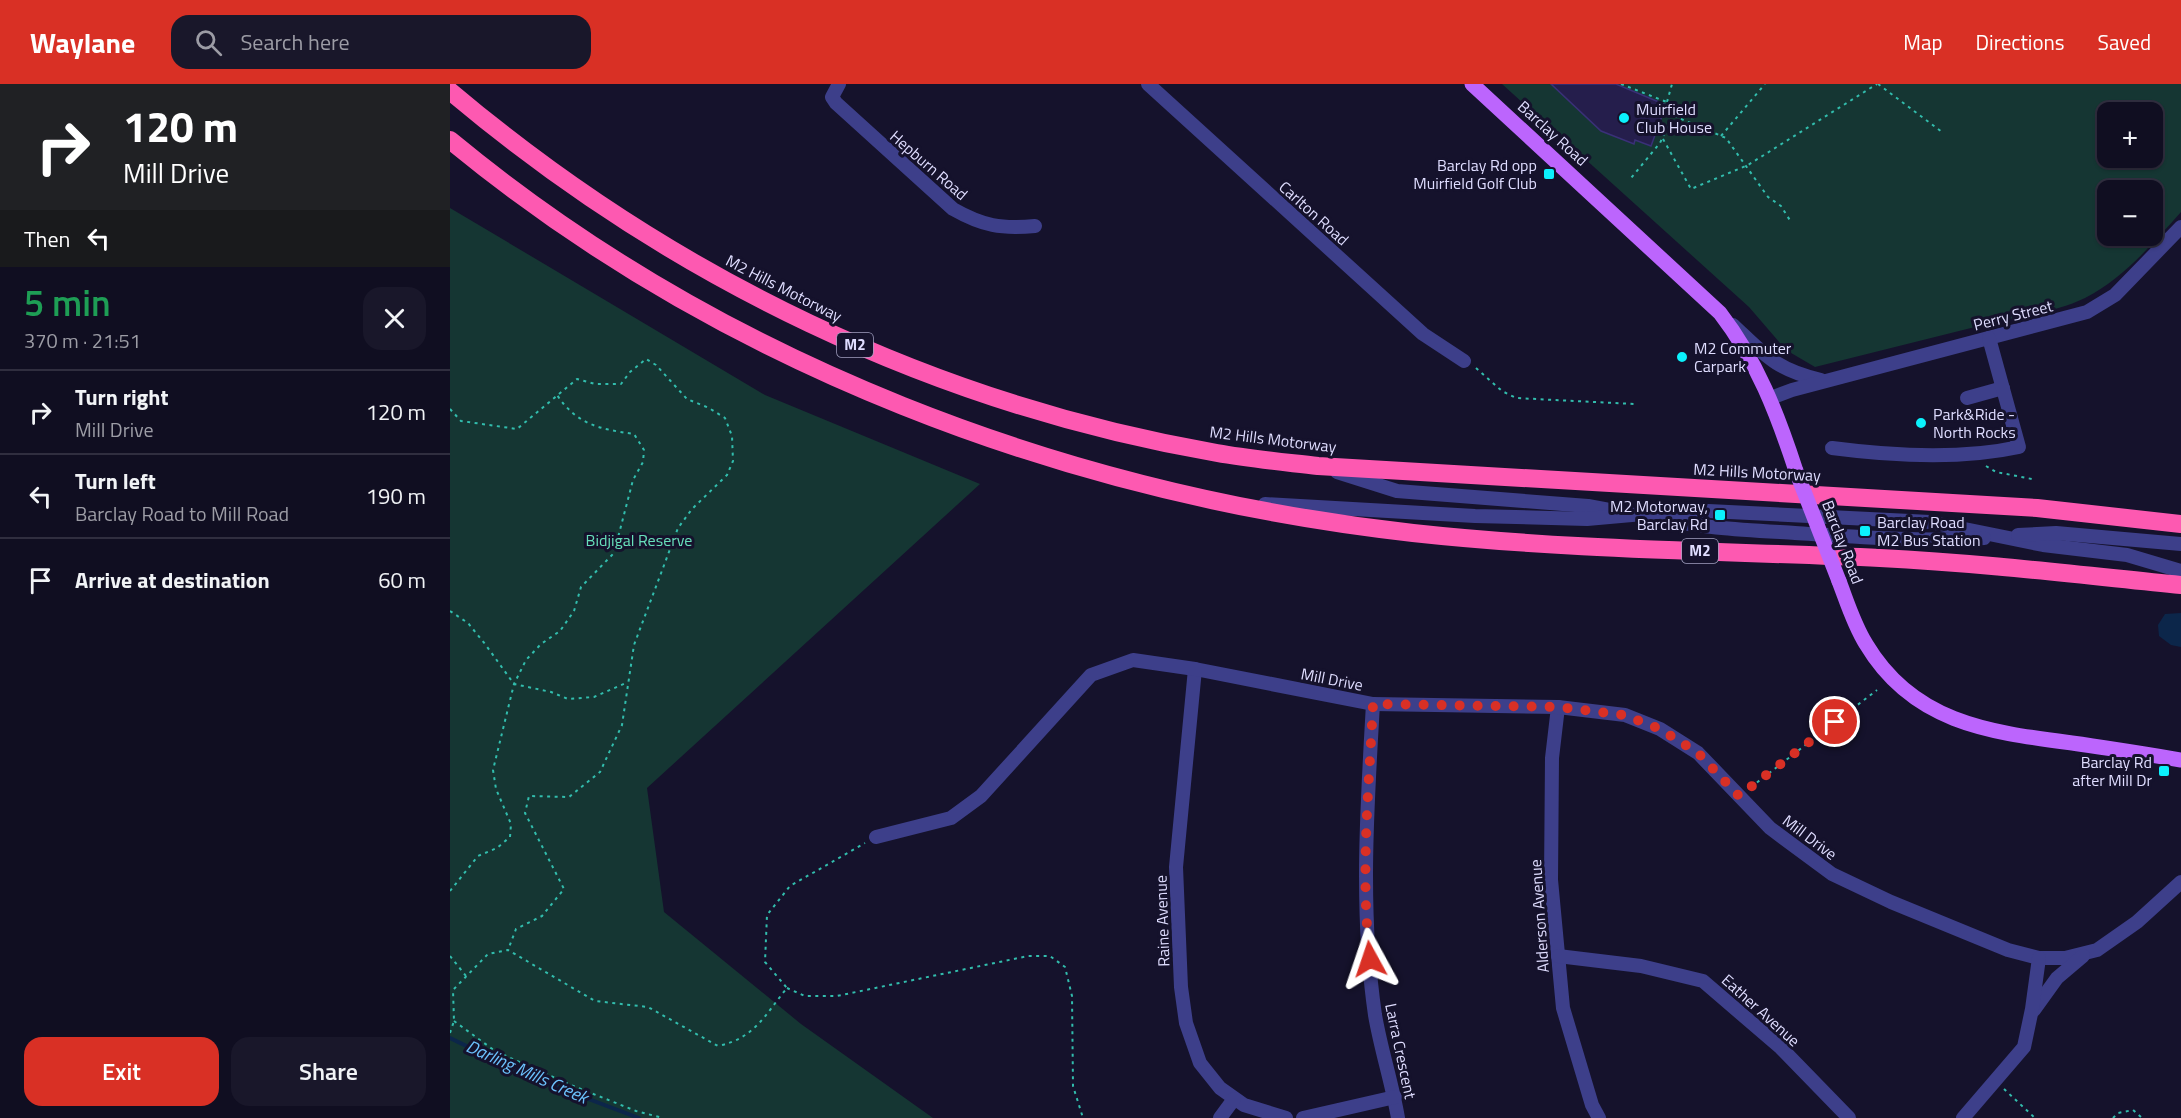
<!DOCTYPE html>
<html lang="en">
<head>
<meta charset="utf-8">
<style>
  :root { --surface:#100e21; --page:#19172a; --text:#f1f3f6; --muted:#9c9ca5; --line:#302e3f; --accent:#d93025 }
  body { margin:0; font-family:"Titillium Web",sans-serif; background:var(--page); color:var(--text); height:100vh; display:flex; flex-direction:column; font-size:22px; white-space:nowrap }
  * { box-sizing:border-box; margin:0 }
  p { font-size:20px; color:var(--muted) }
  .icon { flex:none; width:33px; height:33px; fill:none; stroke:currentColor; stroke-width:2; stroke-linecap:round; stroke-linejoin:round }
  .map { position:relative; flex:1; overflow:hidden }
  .drawer { display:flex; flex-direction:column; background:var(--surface); width:450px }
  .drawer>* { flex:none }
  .guide { background:#202124; color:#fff; overflow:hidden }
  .fabs { position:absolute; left:1647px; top:18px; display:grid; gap:12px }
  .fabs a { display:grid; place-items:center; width:66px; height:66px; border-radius:12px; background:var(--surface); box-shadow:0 2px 4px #0004,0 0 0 2px var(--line); font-size:30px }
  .pin { position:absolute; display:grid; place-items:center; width:51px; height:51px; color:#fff; margin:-26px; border:3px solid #fff; border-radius:50%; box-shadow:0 2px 6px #0007 }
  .me { position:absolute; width:66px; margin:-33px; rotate:355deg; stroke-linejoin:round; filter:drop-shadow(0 0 4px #0008) }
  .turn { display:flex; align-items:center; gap:21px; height:126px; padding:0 24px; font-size:27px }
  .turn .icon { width:78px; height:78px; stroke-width:2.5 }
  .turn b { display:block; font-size:42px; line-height:51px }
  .then { display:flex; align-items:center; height:57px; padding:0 24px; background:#0003; gap:12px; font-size:22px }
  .round { display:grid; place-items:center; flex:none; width:63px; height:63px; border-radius:18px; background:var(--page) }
  .overview { display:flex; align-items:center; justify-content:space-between; height:102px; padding:0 24px }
  h1 { font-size:36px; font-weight:600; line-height:45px; color:#1e9e55 }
  .primary-button { display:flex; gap:12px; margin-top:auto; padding:12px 24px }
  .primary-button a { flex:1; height:69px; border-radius:18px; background:var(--accent); color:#fff; font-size:24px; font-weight:600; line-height:69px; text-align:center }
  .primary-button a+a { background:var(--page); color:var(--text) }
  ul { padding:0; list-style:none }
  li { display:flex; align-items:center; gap:18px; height:84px; padding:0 24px; border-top:2px solid var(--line) }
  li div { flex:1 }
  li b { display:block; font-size:22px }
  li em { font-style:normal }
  header { display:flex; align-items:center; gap:36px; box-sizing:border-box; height:84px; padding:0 30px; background:var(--accent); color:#fff }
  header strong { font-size:28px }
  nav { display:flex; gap:33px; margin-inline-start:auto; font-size:21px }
  .search { width:420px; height:54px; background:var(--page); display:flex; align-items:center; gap:15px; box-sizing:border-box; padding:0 21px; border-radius:18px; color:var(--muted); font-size:22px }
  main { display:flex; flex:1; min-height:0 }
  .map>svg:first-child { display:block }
  .green { fill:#153633; fill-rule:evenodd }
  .water { fill:#0c264a }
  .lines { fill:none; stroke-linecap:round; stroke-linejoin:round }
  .stream { stroke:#0c264a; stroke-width:4 }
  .building { fill:#251e4c; stroke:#3a3078; stroke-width:1.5 }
  .path { stroke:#32bdad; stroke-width:2; stroke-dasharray:3 4.5; stroke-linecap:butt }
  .minor { stroke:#3d3f8a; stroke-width:14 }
  .major { stroke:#bc65fd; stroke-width:15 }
  .highway { stroke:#fd59b1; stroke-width:18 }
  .major-bridge { stroke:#bc65fd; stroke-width:15 }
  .route { stroke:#d93025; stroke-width:10; stroke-dasharray:0 18 }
  .poi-dot { fill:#0bf1fc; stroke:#15122c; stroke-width:2 }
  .labels { text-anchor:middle; stroke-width:6; stroke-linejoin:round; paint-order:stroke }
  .shield { fill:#15122c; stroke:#a2a0c0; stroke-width:1.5 }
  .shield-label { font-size:15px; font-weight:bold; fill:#dfddff }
  .poi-label { font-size:16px; fill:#dfddff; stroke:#15122c; text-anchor:start }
  .street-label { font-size:16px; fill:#dfddff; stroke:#15122c }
  .park-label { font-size:16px; fill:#67e0bb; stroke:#15122c }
  .water-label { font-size:18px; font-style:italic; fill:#6cc2fd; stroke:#15122c }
</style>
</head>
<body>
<header>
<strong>Waylane</strong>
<div class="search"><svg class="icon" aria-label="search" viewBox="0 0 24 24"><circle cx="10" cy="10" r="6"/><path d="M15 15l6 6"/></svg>Search here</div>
<nav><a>Map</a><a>Directions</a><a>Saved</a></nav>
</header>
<main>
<section class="drawer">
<div class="guide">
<div class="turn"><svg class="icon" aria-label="right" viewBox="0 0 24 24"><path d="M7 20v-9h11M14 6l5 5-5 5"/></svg><div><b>120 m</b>Mill Drive</div></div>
<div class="then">Then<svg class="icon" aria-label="left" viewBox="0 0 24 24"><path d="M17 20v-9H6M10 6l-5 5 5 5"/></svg></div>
</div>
<div class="overview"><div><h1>5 min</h1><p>370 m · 21:51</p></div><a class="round"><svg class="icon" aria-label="close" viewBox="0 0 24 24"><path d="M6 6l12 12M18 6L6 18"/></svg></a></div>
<ul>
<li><svg class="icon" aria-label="right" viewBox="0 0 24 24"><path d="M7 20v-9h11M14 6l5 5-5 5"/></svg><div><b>Turn right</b><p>Mill Drive</p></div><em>120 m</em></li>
<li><svg class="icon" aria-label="left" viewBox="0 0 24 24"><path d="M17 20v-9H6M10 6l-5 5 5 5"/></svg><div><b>Turn left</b><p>Barclay Road to Mill Road</p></div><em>190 m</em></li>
<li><svg class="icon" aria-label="arrive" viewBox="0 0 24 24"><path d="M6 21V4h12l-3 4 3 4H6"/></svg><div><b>Arrive at destination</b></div><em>60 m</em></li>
</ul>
<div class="primary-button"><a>Exit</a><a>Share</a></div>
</section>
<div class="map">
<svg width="1731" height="1034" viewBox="0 0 1731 1034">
  <rect width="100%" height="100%" fill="#15122c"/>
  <g class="green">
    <path d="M1052,0H1731V128C1703,159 1673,195 1635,214C1604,229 1566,233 1533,241L1365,283L1336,266L1299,223ZM1658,28H1702V74H1658ZM1658,106H1702V152H1658Z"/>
    <path d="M0,124L315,311L530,400L197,704L214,828L351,940L483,1034H0Z"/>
  </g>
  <path class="water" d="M1731,529V563L1721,561L1709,552L1708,541L1715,530Z"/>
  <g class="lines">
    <path class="stream" d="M0,954L83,994L189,1034"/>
  </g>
  <path class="building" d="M1101,0H1166L1216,21L1201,62L1185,56L1184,60L1151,47Z"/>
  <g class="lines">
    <g class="path">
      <path d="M1171,0L1227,22L1210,59L1181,94"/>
      <path d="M1428,0L1492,48"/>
      <path d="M1217,18L1222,0"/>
      <path d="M1224,32L1276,54L1318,113L1331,122L1341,138"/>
      <path d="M1271,52L1315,0"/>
      <path d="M1213,55L1241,105L1298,81L1427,0"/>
      <path d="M1026,284L1052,307L1066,314L1184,320"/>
      <path d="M0,325L11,337L67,345L127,295L145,300H171L180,288L196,275L206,281L237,315L259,324L275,334L282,352L283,377L277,391L242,425L228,444L184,561L172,641L150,688L119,713L79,712L75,729L114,805L92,832L66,845L58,866"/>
      <path d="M1536,382L1546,388L1582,395"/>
      <path d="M0,527L18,539L35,560L64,600L101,608L118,615L144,613L178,598"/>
      <path d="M1301,703L1427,606"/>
      <path d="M0,807L28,772L47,764L60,753L61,740L46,705L43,686L64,600L76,576L91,560L110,547L124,527L131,503L164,469L183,396L193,378L194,366L184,350C150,345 127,341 107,311"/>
      <path d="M0,872L16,892"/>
      <path d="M337,904L355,912H387L578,872H600L615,883L622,912L623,1002L633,1034"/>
      <path d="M4,937L45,967L121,1001L186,1027L213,1034"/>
      <path d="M0,949L4,937L3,906L38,870L58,866L145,917L198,923L268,962C305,954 314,932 337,904L315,878L317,831L340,802L415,759"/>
      <path d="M1554,1005L1585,1034"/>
      <path d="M1663,1034L1668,1029L1683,1026L1692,1034"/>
    </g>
    <g class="minor">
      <path d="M389,0L382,13L386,19L503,125C533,142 551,145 585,142"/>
      <path d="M698,0L973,250L1014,277"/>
      <path d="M1283,241C1315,271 1326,286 1371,296"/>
      <path d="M1321,314L1342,306L1637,228L1665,211L1731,143"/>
      <path d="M1517,314L1553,304"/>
      <path d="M1382,364C1443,372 1510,376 1569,363L1539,254"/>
      <path d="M887,388L947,407L1138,422L1170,428"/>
      <path d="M815,420L1025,432L1137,435L1238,426L1480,438L1593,461L1677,471L1731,487"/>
      <path d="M1203,434C1250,444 1297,446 1345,449C1408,453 1470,458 1534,454"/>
      <path d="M1568,451L1606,449L1731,460"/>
      <path d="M745,585L726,783L731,903L736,939L750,979L770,1004L794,1021L836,1034"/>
      <path d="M923,620C917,723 910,828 925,931C931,966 942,999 948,1034"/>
      <path d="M1108,623L1102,674L1101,796L1113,924L1142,1021L1149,1034"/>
      <path d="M426,753L501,734L531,712L641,591L683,576L745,585L923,620L1108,623L1175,631L1210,645L1248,669L1320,744L1382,790L1441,818L1558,866L1589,874H1615L1647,866L1687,838L1731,798"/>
      <path d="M1108,872L1191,882L1253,897L1331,964L1399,1034"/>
      <path d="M1584,926L1607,894L1633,872"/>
      <path d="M770,1034L784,1015"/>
      <path d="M853,1034L945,1013"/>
      <path d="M1513,1034L1574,963L1582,925L1589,874"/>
    </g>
    <g class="major">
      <path d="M1022,0L1270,229C1307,277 1327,329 1346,387"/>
      <path d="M1389,497C1397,518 1404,541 1416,560C1463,639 1539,648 1622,659C1659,664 1695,670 1731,676"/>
    </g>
    <g class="highway">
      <path d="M0,7C220,193 483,320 767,369C800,375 834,378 868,382L1587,424L1731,440"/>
      <path d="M0,56C271,280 615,410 963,449C1118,466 1274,467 1430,474C1531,479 1631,491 1731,501"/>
    </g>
    <path class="major-bridge" d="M1346,387L1389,497"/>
  </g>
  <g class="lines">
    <path class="route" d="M920,875C910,791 919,704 923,620L1108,623L1174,631L1210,645L1248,669L1289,712L1385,638"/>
  </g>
  <g class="poi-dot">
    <circle cx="1174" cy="34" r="6"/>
    <rect x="1093" y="84" width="12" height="12" rx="3"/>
    <circle cx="1232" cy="273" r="6"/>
    <circle cx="1471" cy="339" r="6"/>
    <rect x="1264" y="425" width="12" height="12" rx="3"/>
    <rect x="1409" y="441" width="12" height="12" rx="3"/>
    <rect x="1708" y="681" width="12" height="12" rx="3"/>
  </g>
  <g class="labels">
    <g class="shield">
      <rect x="387" y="249" width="36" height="24" rx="4.5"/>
      <rect x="1232" y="455" width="36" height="24" rx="4.5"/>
    </g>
    <g class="shield-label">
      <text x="405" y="266">M2</text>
      <text x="1250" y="472">M2</text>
    </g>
    <g class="poi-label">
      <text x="1186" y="31">Muirfield<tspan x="1186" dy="18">Club House</tspan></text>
      <text x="1087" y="87" text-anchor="end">Barclay Rd opp<tspan x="1087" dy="18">Muirfield Golf Club</tspan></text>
      <text x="1244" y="270">M2 Commuter<tspan x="1244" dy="18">Carpark</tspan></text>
      <text x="1483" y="336">Park&amp;Ride -<tspan x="1483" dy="18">North Rocks</tspan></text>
      <text x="1258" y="428" text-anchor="end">M2 Motorway,<tspan x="1258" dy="18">Barclay Rd</tspan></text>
      <text x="1427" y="444">Barclay Road<tspan x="1427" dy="18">M2 Bus Station</tspan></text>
      <text x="1702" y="684" text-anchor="end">Barclay Rd<tspan x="1702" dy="18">after Mill Dr</tspan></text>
    </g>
    <g class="street-label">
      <text transform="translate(1103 49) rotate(42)" y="6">Barclay Road</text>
      <text transform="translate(479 81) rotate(41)" y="6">Hepburn Road</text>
      <text transform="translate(864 129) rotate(42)" y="6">Carlton Road</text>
      <text transform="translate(334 204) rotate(27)" y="6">M2 Hills Motorway</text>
      <text transform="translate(1563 231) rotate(-14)" y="6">Perry Street</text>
      <text transform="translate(823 355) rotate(7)" y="6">M2 Hills Motorway</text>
      <text transform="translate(1307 388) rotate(3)" y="6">M2 Hills Motorway</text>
      <text transform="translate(1393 458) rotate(69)" y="6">Barclay Road</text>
      <text transform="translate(882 595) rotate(11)" y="6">Mill Drive</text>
      <text transform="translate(1360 753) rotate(37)" y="6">Mill Drive</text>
      <text transform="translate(1089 832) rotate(-94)" y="6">Alderson Avenue</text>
      <text transform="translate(712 837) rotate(-92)" y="6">Raine Avenue</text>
      <text transform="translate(1311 926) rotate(42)" y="6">Eather Avenue</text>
      <text transform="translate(951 967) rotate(78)" y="6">Larra Crescent</text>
    </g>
    <g class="park-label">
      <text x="189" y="462">Bidjigal Reserve</text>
    </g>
    <g class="water-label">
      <text transform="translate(77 988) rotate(24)" y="6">Darling Mills Creek</text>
    </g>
  </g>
</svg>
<div class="fabs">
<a>+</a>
<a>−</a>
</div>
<div class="pin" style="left:1385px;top:638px;background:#d93025"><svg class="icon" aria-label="arrive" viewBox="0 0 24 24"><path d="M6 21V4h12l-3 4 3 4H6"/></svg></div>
<svg class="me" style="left:920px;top:875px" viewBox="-20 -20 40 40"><path d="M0-17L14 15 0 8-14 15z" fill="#d93025" stroke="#fff" stroke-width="4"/></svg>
</div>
</main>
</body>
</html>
